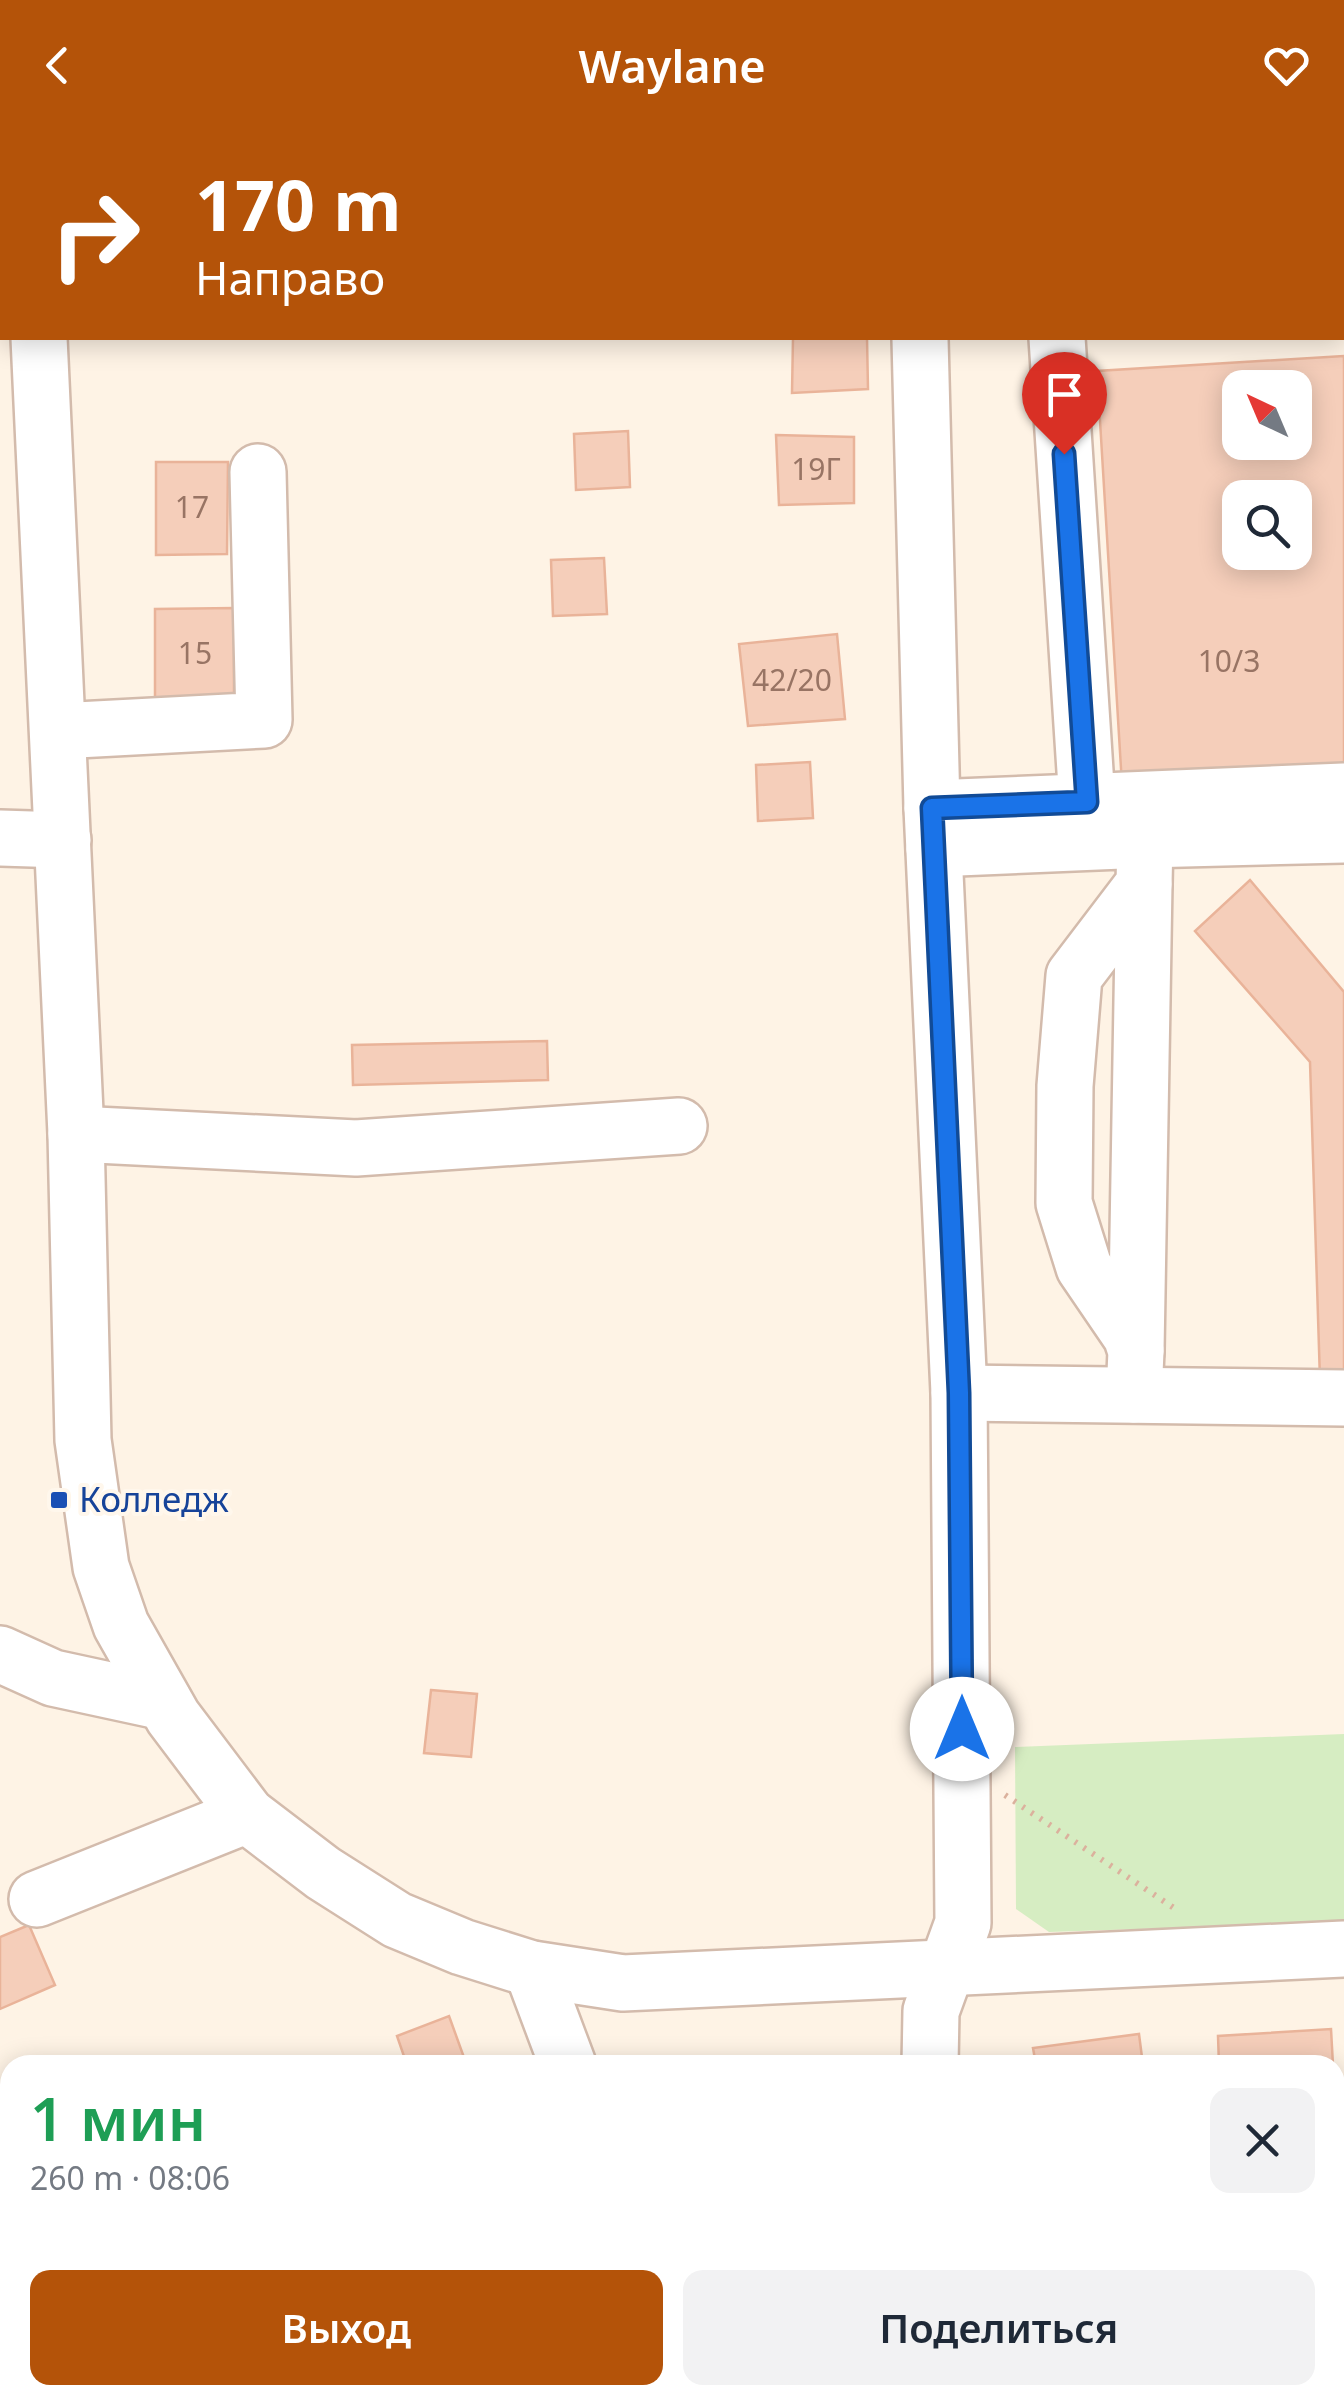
<!DOCTYPE html>
<html lang="ru">
<head>
<meta charset="utf-8">
<style>
  :root { --surface:#fff; --page:#f2f2f3; --text:#1f2937; --muted:#747a83; --accent:#b45309 }
  body { margin:0; font-family:"Noto Sans",sans-serif; background:var(--page); color:var(--text); height:100vh; display:flex; flex-direction:column; font-size:38px; white-space:nowrap }
  * { box-sizing:border-box; margin:0 }
  p { font-size:32px; color:var(--muted) }
  .icon { flex:none; width:55px; height:55px; fill:none; stroke:currentColor; stroke-width:2; stroke-linecap:round; stroke-linejoin:round }
  .map { position:relative; flex:1; overflow:hidden }
  .side { position:absolute; left:0px; top:1925px; width:1345px; height:350px; display:flex; flex-direction:column; background:var(--surface); border-radius:30px 30px 0 0; box-shadow:0 5px 25px #0003 }
  .side>* { flex:none }
  .guide { position:absolute; left:0px; top:0px; width:1345px; height:210px; box-shadow:0 5px 25px #0003; background:#b45309; color:#fff; overflow:hidden }
  .needle { width:65px; rotate:316deg }
  .fabs { position:absolute; left:1222px; top:240px; display:grid; gap:20px }
  .fabs a { display:grid; place-items:center; width:90px; height:90px; border-radius:20px; background:var(--surface); box-shadow:0 5px 25px #0003; font-size:50px }
  .pin { position:absolute; display:grid; place-items:center; width:85px; height:85px; color:#fff; margin:-102px -42px; border-radius:50% 50% 50% 0; rotate:-45deg; box-shadow:0 0 10px #0007 }
  .pin .icon { rotate:45deg }
  .me { position:absolute; width:110px; margin:-55px; rotate:0deg; stroke-linejoin:round; filter:drop-shadow(0 0 8px #0008) }
  .turn { display:flex; align-items:center; gap:35px; height:210px; padding:0 30px; font-size:45px }
  .turn .icon { width:130px; height:130px; stroke-width:2.5 }
  .turn b { display:block; font-size:70px; line-height:85px }
  .round { display:grid; place-items:center; flex:none; width:105px; height:105px; border-radius:20px; background:var(--page) }
  .head { display:flex; align-items:center; justify-content:space-between; height:170px; padding:0 30px }
  h1 { font-size:60px; font-weight:600; line-height:75px; color:#1e9e55 }
  .primary-button { display:flex; gap:20px; margin-top:auto; padding:20px 30px }
  .primary-button a { flex:1; height:115px; border-radius:20px; background:var(--accent); color:#fff; font-size:40px; font-weight:600; line-height:115px; text-align:center }
  .primary-button a+a { background:var(--page); color:var(--text) }
  header { display:flex; justify-content:space-between; align-items:center; height:130px; padding:0 30px; background:var(--accent); color:#fff; font-size:45px; font-weight:600 }
  .map>svg:first-child { display:block }
  .green { fill:#d6edc2 }
  .building { fill:#f5ceba; stroke:#e9b399; stroke-width:2.5; fill-rule:evenodd }
  .lines { fill:none; stroke-linecap:round; stroke-linejoin:round }
  .minor-casing { stroke:#d3bbac; stroke-width:60 }
  .path { stroke:#dbb19d; stroke-width:6; stroke-dasharray:2.5 8; stroke-linecap:butt }
  .minor { stroke:#fff; stroke-width:55 }
  .route-casing { stroke:#114b97; stroke-width:25 }
  .route { stroke:#1a73e8; stroke-width:18 }
  .transit-dot { fill:#1a4fb4; stroke:#fff7ec; stroke-width:4 }
  .labels { text-anchor:middle; stroke-width:8; stroke-linejoin:round; paint-order:stroke }
  .number-label { font-size:30px; fill:#987464 }
  .transit-label { font-size:35px; fill:#164399; stroke:#fff7ec; text-anchor:start }
</style>
</head>
<body>
<header><svg class="icon" aria-label="back" viewBox="0 0 24 24"><path d="M15 5l-7 7 7 7"/></svg>Waylane<svg class="icon" aria-label="heart" viewBox="0 0 24 24"><path d="M12 20l-8-8c-3-5 5-10 8-4 3-6 11-1 8 4z"/></svg></header>
<div class="map">
<svg width="1344" height="2275" viewBox="0 0 1344 2275">
  <rect width="100%" height="100%" fill="#fef3e5"/>
  <g class="green">
    <path d="M1344,1604V1792L1049,1802L1016,1779L1015,1617Z"/>
    <path d="M919,2265H1053L1059,2275H930Z"/>
  </g>
  <g class="building">
    <rect x="133" y="0" width="55" height="2"/>
    <path d="M505,0H771L732,2Z"/>
    <path d="M793,208H867L868,259L792,263Z"/>
    <path d="M1344,226V641L1122,655L1097,241ZM1240,258H1295V312H1240ZM1240,368H1295V422H1240Z"/>
    <path d="M628,301L630,357L576,360L574,304Z"/>
    <path d="M776,305L854,307V373L779,375Z"/>
    <path d="M156,332H228L227,424L156,425Z"/>
    <path d="M604,428L607,484L553,486L551,430Z"/>
    <path d="M234,478V568L155,569V479Z"/>
    <path d="M837,504L845,589L748,596L739,514Z"/>
    <path d="M810,632L813,688L758,691L756,635Z"/>
    <path d="M1250,750L1344,862V1250H1320L1310,932L1195,801Z"/>
    <path d="M547,911L548,950L353,955L352,915Z"/>
    <path d="M431,1560L477,1564L471,1627L424,1623Z"/>
    <path d="M29,1795L55,1855L0,1879V1807Z"/>
    <path d="M449,1886L466,1933L407,1935L397,1906Z"/>
    <path d="M1331,1899L1333,1935H1219L1218,1906Z"/>
    <path d="M1139,1904L1143,1935H1036L1033,1918Z"/>
    <path d="M721,1928L722,1935H614V1933Z"/>
    <path d="M74,2265H80L89,2275H62Z"/>
    <path d="M671,2265H715L722,2275H657Z"/>
    <path d="M1220,2265H1270L1275,2275H1204Z"/>
  </g>
  <g class="lines">
    <defs>
      <g id="minor">
        <path d="M29,0V2"/>
        <path d="M461,0L462,2"/>
        <path d="M0,128H2"/>
        <path d="M1342,176L1344,175"/>
        <path d="M39,208L76,1004L83,1310L101,1437L121,1495L173,1587L247,1685L323,1743L397,1790L462,1817L532,1839L623,1853L1344,1819"/>
        <path d="M1057,208L1087,672"/>
        <path d="M920,209L932,678L959,1263L963,1793L931,1881L930,1935"/>
        <path d="M58,601L264,590L258,342"/>
        <path d="M932,678L1344,661"/>
        <path d="M0,708L63,710"/>
        <path d="M1145,710L1344,705"/>
        <path d="M934,719L1145,710L1144,754L1074,846L1065,956L1064,1073L1084,1137L1131,1206L1136,1221L1134,1265"/>
        <path d="M76,1004L356,1018L679,996"/>
        <path d="M1136,1221L1144,754"/>
        <path d="M959,1263L1344,1268"/>
        <path d="M0,1524L53,1548L164,1572"/>
        <path d="M37,1769L247,1685"/>
        <path d="M532,1839L568,1935"/>
        <path d="M1335,2197H1344"/>
        <path d="M896,2265L907,2275"/>
        <path d="M1063,2265L1068,2275"/>
        <path d="M612,2275L622,2265"/>
      </g>
    </defs>
    <use href="#minor" class="minor-casing"/>
    <path class="path" d="M1005,1665L1177,1780"/>
    <use href="#minor" class="minor"/>
  </g>
  <g class="lines">
    <defs>
      <path id="route" d="M962,1599L959,1263L932,678L1087,672L1064,324"/>
    </defs>
    <use href="#route" class="route-casing"/>
    <use href="#route" class="route"/>
  </g>
  <rect class="transit-dot" x="49" y="1360" width="20" height="20" rx="5"/>
  <g class="labels">
    <g class="number-label">
      <text x="816" y="350">19Г</text>
      <text x="192" y="388">17</text>
      <text x="195" y="534">15</text>
      <text x="1229" y="542">10/3</text>
      <text x="792" y="561">42/20</text>
    </g>
    <g class="transit-label">
      <text x="79" y="1382">Колледж</text>
    </g>
  </g>
</svg>
<div class="fabs">
<a><svg class="needle" viewBox="-14 -14 28 28"><path d="M0-13l5 13h-10z" fill="#e53935"/><path d="M0 13l5-13h-10z" fill="#747a83"/></svg></a>
<a><svg class="icon" aria-label="search" viewBox="0 0 24 24"><circle cx="10" cy="10" r="6"/><path d="M15 15l6 6"/></svg></a>
</div>
<div class="pin" style="left:1064px;top:324px;background:#d93025"><svg class="icon" aria-label="arrive" viewBox="0 0 24 24"><path d="M6 21V4h12l-3 4 3 4H6"/></svg></div>
<svg class="me" style="left:962px;top:1599px" viewBox="-20 -20 40 40"><circle r="19" fill="#fff"/><path d="M0-13L10 11 0 6-10 11z" fill="#1a73e8"/></svg>
<div class="guide">
<div class="turn"><svg class="icon" aria-label="right" viewBox="0 0 24 24"><path d="M7 20v-9h11M14 6l5 5-5 5"/></svg><div><b>170 m</b>Направо</div></div>
</div>
<section class="side">
<div class="head"><div><h1>1 мин</h1><p>260 m · 08:06</p></div><a class="round"><svg class="icon" aria-label="close" viewBox="0 0 24 24"><path d="M6 6l12 12M18 6L6 18"/></svg></a></div>
<div class="primary-button"><a>Выход</a><a>Поделиться</a></div>
</section>
</div>
</body>
</html>
